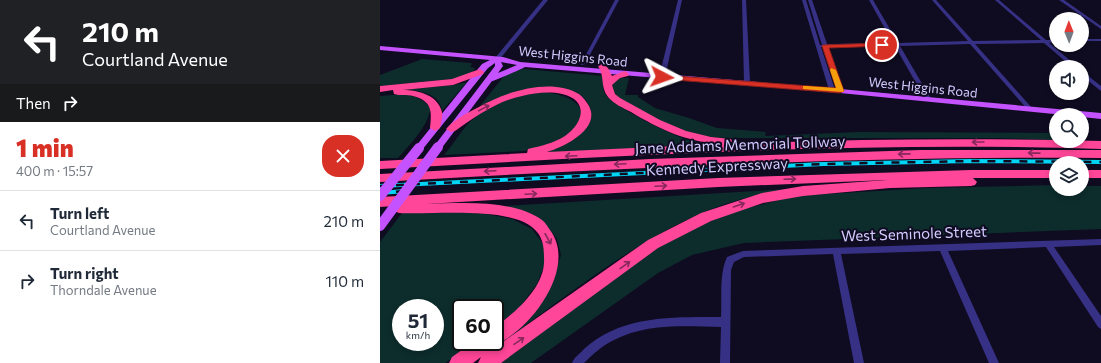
<!DOCTYPE html>
<html lang="en">
<head>
<meta charset="utf-8">
<style>
  :root { --surface:#fff; --page:#f2f2f3; --text:#1f2937; --muted:#747a83; --line:#e0e1e3; --accent:#d93025 }
  body { margin:0; font-family:Commissioner,sans-serif; background:var(--page); color:var(--text); height:100vh; display:flex; flex-direction:column; font-size:15px; white-space:nowrap }
  * { box-sizing:border-box; margin:0 }
  p { font-size:13px; color:var(--muted) }
  .icon { flex:none; width:22px; height:22px; fill:none; stroke:currentColor; stroke-width:2; stroke-linecap:round; stroke-linejoin:round }
  .map { position:relative; flex:1; overflow:hidden }
  .sheet { display:flex; flex-direction:column; background:var(--surface); width:380px }
  .sheet>* { flex:none }
  .banner { background:#202124; color:#fff; overflow:hidden }
  .needle { width:26px; rotate:359deg }
  .controls { position:absolute; left:669px; top:12px; display:grid; gap:8px }
  .controls a { display:grid; place-items:center; width:40px; height:40px; border-radius:50%; background:var(--surface); box-shadow:0 2px 6px #0003; font-size:20px }
  .speed { position:absolute; left:12px; top:299px; display:flex; gap:8px; font-size:20px; font-weight:700; text-align:center }
  .speed>* { display:grid; place-content:center; width:52px; height:52px; border-radius:50%; background:var(--surface); box-shadow:0 2px 6px #0003; line-height:1 }
  .speed small { font-size:10px; font-weight:400 }
  .speed .limit { border:2px solid #111; border-radius:6px; background:#fff; color:#111 }
  .pin { position:absolute; display:grid; place-items:center; width:34px; height:34px; color:#fff; margin:-17px; border:2px solid #fff; border-radius:50%; box-shadow:0 1px 4px #0007 }
  .me { position:absolute; width:44px; margin:-22px; rotate:94deg; stroke-linejoin:round; filter:drop-shadow(0 0 3px #0008) }
  .turn { display:flex; align-items:center; gap:14px; height:84px; padding:0 16px; font-size:18px }
  .turn .icon { width:52px; height:52px; stroke-width:2.5 }
  .turn b { display:block; font-size:28px; line-height:34px }
  .then { display:flex; align-items:center; height:38px; padding:0 16px; background:#0003; gap:8px; font-size:15px }
  .round { display:grid; place-items:center; flex:none; width:42px; height:42px; border-radius:16px; background:var(--page) }
  .summary { display:flex; align-items:center; justify-content:space-between; height:68px; padding:0 16px }
  h1 { font-size:24px; font-weight:800; line-height:30px; color:var(--accent) }
  ul { padding:0; list-style:none }
  li { display:flex; align-items:center; gap:12px; height:60px; padding:0 16px; border-top:1px solid var(--line) }
  li div { flex:1 }
  li b { display:block; font-size:15px }
  li em { font-style:normal }
  main { display:flex; flex:1; min-height:0 }
  .map>svg:first-child { display:block }
  .green { fill:#0d2c2c; fill-rule:evenodd }
  .lines { fill:none; stroke-linecap:round; stroke-linejoin:round }
  .minor { fill:#373185; fill-rule:evenodd }
  .tertiary { fill:#373185; fill-rule:evenodd }
  .primary { fill:#c452ff; fill-rule:evenodd }
  .motorway { fill:#ff4698; fill-rule:evenodd }
  .rail-casing { stroke:#00d5f6; stroke-width:4 }
  .rail { stroke:#0f0b21; stroke-width:2.5; stroke-dasharray:8; stroke-linecap:butt }
  .primary-bridge { stroke:#c452ff; stroke-width:10 }
  .oneway { stroke:#87285c }
  .route { fill:#d93025; stroke:#8d1f18 }
  .slow { fill:#f59e0b }
  .labels { text-anchor:middle; stroke-width:4; stroke-linejoin:round; paint-order:stroke }
  .far-street-label { font-size:13px; fill:#d3cbff; stroke:#0f0b21 }
  .street-label { font-size:15px; fill:#d3cbff; stroke:#0f0b21 }
</style>
</head>
<body>
<main>
<section class="sheet">
<div class="banner">
<div class="turn"><svg class="icon" aria-label="left" viewBox="0 0 24 24"><path d="M17 20v-9H6M10 6l-5 5 5 5"/></svg><div><b>210 m</b>Courtland Avenue</div></div>
<div class="then">Then<svg class="icon" aria-label="right" viewBox="0 0 24 24"><path d="M7 20v-9h11M14 6l5 5-5 5"/></svg></div>
</div>
<div class="summary"><div><h1>1 min</h1><p>400 m · 15:57</p></div><a class="round" style="background:#d93025;color:#fff"><svg class="icon" aria-label="close" viewBox="0 0 24 24"><path d="M6 6l12 12M18 6L6 18"/></svg></a></div>
<ul>
<li><svg class="icon" aria-label="left" viewBox="0 0 24 24"><path d="M17 20v-9H6M10 6l-5 5 5 5"/></svg><div><b>Turn left</b><p>Courtland Avenue</p></div><em>210 m</em></li>
<li><svg class="icon" aria-label="right" viewBox="0 0 24 24"><path d="M7 20v-9h11M14 6l5 5-5 5"/></svg><div><b>Turn right</b><p>Thorndale Avenue</p></div><em>110 m</em></li>
</ul>
</section>
<div class="map">
<svg width="721" height="363" viewBox="0 0 721 363">
  <rect width="100%" height="100%" fill="#0f0b21"/>
  <g class="green">
    <path d="M42,59L91,63L92,64L90,67L95,68L92,73L83,78L0,86V75Z"/>
    <path d="M144,69L224,76C223,82 222,88 225,94C230,105 294,136 308,140C317,142 327,143 336,144L165,153L180,147L193,138L211,118V109L206,100L198,93L172,88L110,101L99,107L124,76L135,70Z"/>
    <path d="M240,78H249L245,95H258V97L275,108L309,118L337,128L386,132L385,136L480,132L676,133V140L618,138H360C344,138 327,138 311,133C293,128 251,108 237,96C234,93 232,89 231,85Z"/>
    <path d="M87,82L62,111C60,92 37,90 21,90L74,85Z"/>
    <path d="M164,92C184,94 217,105 193,130C188,134 183,138 178,141C167,146 156,149 145,151L64,155C72,146 78,135 87,125C106,104 135,95 164,92Z"/>
    <path d="M24,94C37,97 44,99 52,110L50,111C46,129 30,144 18,158H0V96Z"/>
    <path d="M676,185V189H702V186H721V229L364,243L312,255L278,273L151,363H117L267,254L283,245L326,223L359,210L408,198L428,195L548,188Z"/>
    <path d="M408,189C381,194 354,200 329,210C251,242 185,298 117,346L116,343L160,303L172,284L181,255L177,239L168,227L149,213L123,206Z"/>
    <path d="M80,212L106,214L132,219L152,229L164,245L165,263L157,284L139,308L115,327V308H81V342H96L65,363H0V242L22,213ZM21,308H55V342H21Z"/>
  </g>
  <g class="lines">
    <g class="minor">
      <path d="M235,0H239L205,64L201,65V64Z"/>
      <path d="M298,0H302L285,77L282,79L279,77Z"/>
      <path d="M362,0H366L370,82L367,84L364,82Z"/>
      <path d="M422,0H426L440,45H442L428,0H432L447,44L513,43L489,0H493L518,43L588,41L552,0H556L593,41L661,40L615,0H619L666,40H676V42L669,43L698,67H692L664,43L595,44L652,108L653,109L650,111L648,110L590,44L520,46L551,99L548,101L545,99L515,46L448,47L463,91L460,93L457,91L443,47H441L455,90L452,92L449,90Z"/>
      <path d="M679,0H684L721,26V29Z"/>
      <rect x="702" y="39" width="19" height="2"/>
      <path d="M702,71L721,86V91L702,76Z"/>
      <path d="M721,239V245L674,247L721,316V329L718,327L666,247L568,251L619,363H609L560,251L461,254L484,363H474L453,254L364,257L354,262L351,270L350,363H340L341,327C306,326 266,323 234,340C222,346 213,354 204,363H192C194,357 200,354 204,349C241,315 294,317 341,317C342,299 339,274 347,257L363,251Z"/>
    </g>
    <path class="tertiary" d="M163,0H168L119,60H115V58Z"/>
    <path class="primary" d="M0,46L123,57L140,62L460,89L721,113V119L702,117V115H684L460,93L145,67C142,69 114,81 112,81L61,149H55L53,147L55,145L115,66V63L108,68L42,150H36L34,148L36,146L102,64L110,60L0,50ZM121,62L137,65L118,73L123,66Z"/>
    <g class="motorway">
      <path d="M222,63L228,68L232,76L245,71L249,74L248,76L240,78L232,85L235,94L240,98L280,120L306,131L331,137L351,139L352,141L350,144C474,139 599,138 721,141V149C480,141 240,156 0,169V161L147,153L148,149C161,146 174,143 185,136C204,123 209,100 182,94C169,91 155,93 142,96C117,101 95,117 75,131L71,132L66,129C73,120 89,112 99,107C125,92 170,77 199,94C203,97 206,101 209,106C221,129 184,147 167,152L340,144C307,142 279,129 251,112C243,108 234,104 228,97C220,87 225,76 218,66Z"/>
      <path d="M100,69L104,72L103,74L73,85L23,90C38,90 58,95 62,112C63,117 61,123 60,128L55,131L50,128C52,111 52,101 33,96C27,94 20,96 14,94L13,90L0,92V86L72,79Z"/>
      <path d="M540,150H721V158C480,156 240,168 0,182V174L270,159Z"/>
      <path d="M591,170H676V178H593L597,182L595,185L591,186L510,188L423,196L383,203L331,221L278,248L121,363H98L101,357L93,363H69L72,357L93,342H115V327C136,312 166,286 164,258C164,247 163,236 153,228C127,206 53,215 19,213L14,211L13,208L14,206L0,207V197L338,178ZM507,180L423,186L382,193L321,213L268,240L114,348L115,345C151,330 198,267 170,230C168,227 165,222 162,220C134,199 80,203 46,204L338,187Z"/>
      <rect x="702" y="170" width="19" height="8"/>
    </g>
    <defs>
      <g id="rail">
        <path d="M0,186L443,164L591,161L721,162"/>
        <path d="M0,193L25,191"/>
      </g>
    </defs>
    <use href="#rail" class="rail-casing"/>
    <use href="#rail" class="rail"/>
    <g class="primary-bridge">
      <path d="M0,196L39,148"/>
      <path d="M0,226L58,147"/>
    </g>
  </g>
  <defs><path id="oneway-shaft" d="M-6 0H5M1.5-3L5.5 0L1.5 3" fill="none" stroke-width="1.6" stroke-linecap="round" stroke-linejoin="round"/></defs>
  <g class="oneway">
    <use href="#oneway-shaft" transform="translate(104 108) rotate(-28)"/>
    <use href="#oneway-shaft" transform="translate(598 142) rotate(180)"/>
    <use href="#oneway-shaft" transform="translate(654 153) rotate(-179)"/>
    <use href="#oneway-shaft" transform="translate(524 154) rotate(179)"/>
    <use href="#oneway-shaft" transform="translate(191 156) rotate(177)"/>
    <use href="#oneway-shaft" transform="translate(240 164) rotate(177)"/>
    <use href="#oneway-shaft" transform="translate(110 171) rotate(177)"/>
    <use href="#oneway-shaft" transform="translate(410 179) rotate(-2)"/>
    <use href="#oneway-shaft" transform="translate(281 186) rotate(-3)"/>
    <use href="#oneway-shaft" transform="translate(151 194) rotate(-3)"/>
    <use href="#oneway-shaft" transform="translate(359 205) rotate(-19)"/>
    <use href="#oneway-shaft" transform="translate(168 239) rotate(61)"/>
    <use href="#oneway-shaft" transform="translate(245 265) rotate(-36)"/>
    <use href="#oneway-shaft" transform="translate(139 341) rotate(-35)"/>
  </g>
  <path class="route" d="M502,43L505,44V46L449,48L464,91L460,93L282,79L278,77L282,75L456,88L442,46L443,45Z"/>
  <path class="slow" d="M451,68L456,70L464,91L463,92L423,89V86H426L456,88L450,70Z"/>
  <g class="labels">
    <g class="far-street-label">
      <text transform="translate(193 56) rotate(6)" y="5">West Higgins Road</text>
      <text transform="translate(543 87) rotate(6)" y="5">West Higgins Road</text>
    </g>
    <g class="street-label">
      <text transform="translate(360 145) rotate(-2)" y="5">Jane Addams Memorial Tollway</text>
      <text transform="translate(337 167) rotate(-3)" y="5">Kennedy Expressway</text>
      <text transform="translate(534 234) rotate(-2)" y="5">West Seminole Street</text>
    </g>
  </g>
</svg>
<div class="controls">
<a><svg class="needle" viewBox="-14 -14 28 28"><path d="M0-13l5 13h-10z" fill="#e53935"/><path d="M0 13l5-13h-10z" fill="#747a83"/></svg></a>
<a><svg class="icon" aria-label="sound" viewBox="0 0 24 24"><path d="M4 9h4l5-4v14l-5-4H4zM17 9q2 3 0 6"/></svg></a>
<a><svg class="icon" aria-label="search" viewBox="0 0 24 24"><circle cx="10" cy="10" r="6"/><path d="M15 15l6 6"/></svg></a>
<a><svg class="icon" aria-label="layers" viewBox="0 0 24 24"><path d="M12 4l9 5-9 5-9-5zM3 14l9 5 9-5"/></svg></a>
</div>
<div class="speed"><div>51<small>km/h</small></div><div class="limit">60</div></div>
<div class="pin" style="left:502px;top:45px;background:#d93025"><svg class="icon" aria-label="arrive" viewBox="0 0 24 24"><path d="M6 21V4h12l-3 4 3 4H6"/></svg></div>
<svg class="me" style="left:282px;top:77px" viewBox="-20 -20 40 40"><path d="M0-17L14 15 0 8-14 15z" fill="#d93025" stroke="#fff" stroke-width="4"/></svg>
</div>
</main>
</body>
</html>
